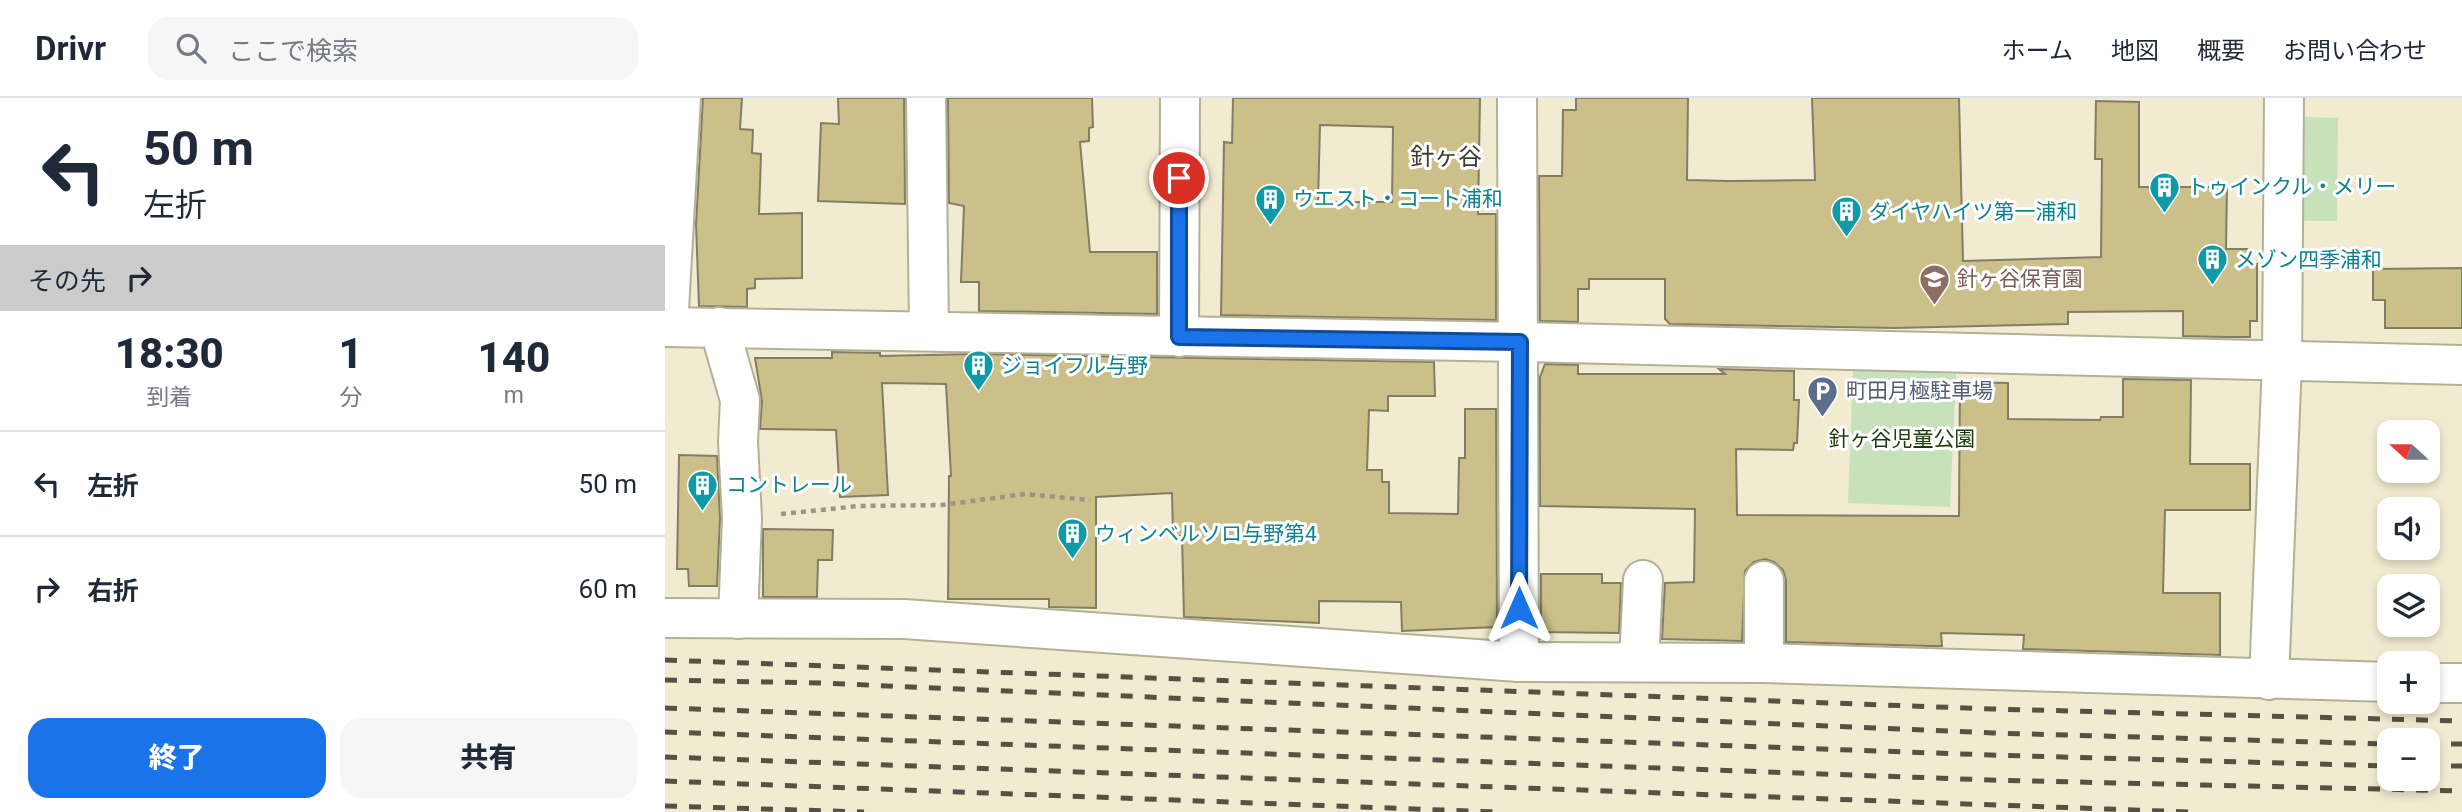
<!DOCTYPE html>
<html lang="ja">
<head>
<meta charset="utf-8">
<style>
  :root { --surface:#fff; --page:#f6f6f7; --text:#1f2937; --muted:#747a83; --line:#e0e1e3; --accent:#1a73e8 }
  body { margin:0; font-family:Roboto,"Noto Sans JP",sans-serif; background:var(--page); color:var(--text); height:100vh; display:flex; flex-direction:column; font-size:26px; white-space:nowrap }
  * { box-sizing:border-box; margin:0 }
  p { font-size:23px; color:var(--muted) }
  .icon { flex:none; width:38px; height:38px; fill:none; stroke:currentColor; stroke-width:2; stroke-linecap:round; stroke-linejoin:round }
  .map { position:relative; flex:1; overflow:hidden }
  .panel { display:flex; flex-direction:column; background:var(--surface); width:665px }
  .panel>* { flex:none }
  .guide { background:#fff; color:var(--text); overflow:hidden }
  .needle { width:46px; rotate:291deg }
  .controls { position:absolute; left:1712px; top:322px; display:grid; gap:14px }
  .controls a { display:grid; place-items:center; width:63px; height:63px; border-radius:14px; background:var(--surface); box-shadow:0 4px 10px #0003; font-size:35px }
  .pin { position:absolute; display:grid; place-items:center; width:60px; height:60px; color:#fff; margin:-30px; border:4px solid #fff; border-radius:50%; box-shadow:0 2px 7px #0007 }
  .me { position:absolute; width:77px; margin:-38px; rotate:0deg; stroke-linejoin:round; filter:drop-shadow(0 0 5px #0008) }
  .turn { display:flex; align-items:center; gap:24px; height:147px; padding:0 28px; font-size:32px }
  .turn .icon { width:91px; height:91px; stroke-width:2.5 }
  .turn b { display:block; font-size:49px; line-height:60px }
  .then { display:flex; align-items:center; height:66px; padding:0 28px; background:#0003; gap:14px; font-size:26px }
  .eta { display:flex; justify-content:space-evenly; align-items:center; height:119px; text-align:center }
  .eta b { font-size:42px; font-weight:800; line-height:49px }
  .button { display:flex; gap:14px; margin-top:auto; padding:14px 28px }
  .button a { flex:1; height:80px; border-radius:21px; background:var(--accent); color:#fff; font-size:28px; font-weight:800; line-height:80px; text-align:center }
  .button a+a { background:var(--page); color:var(--text) }
  ul { padding:0; list-style:none }
  li { display:flex; align-items:center; gap:21px; height:105px; padding:0 28px; border-top:2px solid var(--line) }
  li div { flex:1 }
  li b { display:block; font-size:26px }
  li em { font-style:normal }
  header { display:flex; align-items:center; gap:42px; box-sizing:border-box; height:98px; padding:0 35px; background:var(--surface); border-bottom:2px solid var(--line) }
  header strong { font-size:33px }
  nav { display:flex; gap:38px; margin-inline-start:auto; font-size:24px }
  .search { width:490px; height:63px; background:var(--page); display:flex; align-items:center; gap:18px; box-sizing:border-box; padding:0 24px; border-radius:21px; color:var(--muted); font-size:26px }
  main { display:flex; flex:1; min-height:0 }
  .map>svg:first-child { display:block }
  .green { fill:#c6e1bb }
  .building { fill:#cbc08a; stroke:#827e65; stroke-width:2; fill-rule:evenodd }
  .lines { fill:none; stroke-linecap:round; stroke-linejoin:round }
  .minor-casing { stroke:#b4b096; stroke-width:42 }
  .path { stroke:#9a9683; stroke-width:4.5; stroke-dasharray:5 5; stroke-linecap:butt }
  .minor { stroke:#fff; stroke-width:38 }
  .rail { stroke:#555245; stroke-width:5; stroke-dasharray:12 12; stroke-linecap:butt }
  .route-casing { stroke:#114b97; stroke-width:18 }
  .route { stroke:#1a73e8; stroke-width:12 }
  .labels { text-anchor:middle; stroke-width:6; stroke-linejoin:round; paint-order:stroke }
  .culture-label { font-size:21px; fill:#0d838f; stroke:#fff; text-anchor:start }
  .education-label { font-size:21px; fill:#785e54; stroke:#fff; text-anchor:start }
  .service-label { font-size:21px; fill:#4e5e75; stroke:#fff; text-anchor:start }
  .park-label { font-size:21px; fill:#1d3d0d; stroke:#fff }
  .quarter-label { font-size:24px; fill:#3e3c31; stroke:#fff }
</style>
</head>
<body>
<header>
<strong>Drivr</strong>
<div class="search"><svg class="icon" aria-label="search" viewBox="0 0 24 24"><circle cx="10" cy="10" r="6"/><path d="M15 15l6 6"/></svg>ここで検索</div>
<nav><a>ホーム</a><a>地図</a><a>概要</a><a>お問い合わせ</a></nav>
</header>
<main>
<section class="panel">
<div class="guide">
<div class="turn"><svg class="icon" aria-label="left" viewBox="0 0 24 24"><path d="M17 20v-9H6M10 6l-5 5 5 5"/></svg><div><b>50 m</b>左折</div></div>
<div class="then">その先<svg class="icon" aria-label="right" viewBox="0 0 24 24"><path d="M7 20v-9h11M14 6l5 5-5 5"/></svg></div>
</div>
<div class="eta">
<div><b>18:30</b><p>到着</p></div>
<div><b>1</b><p>分</p></div>
<div><b>140</b><p>m</p></div>
</div>
<ul>
<li><svg class="icon" aria-label="left" viewBox="0 0 24 24"><path d="M17 20v-9H6M10 6l-5 5 5 5"/></svg><div><b>左折</b></div><em>50 m</em></li>
<li><svg class="icon" aria-label="right" viewBox="0 0 24 24"><path d="M7 20v-9h11M14 6l5 5-5 5"/></svg><div><b>右折</b></div><em>60 m</em></li>
</ul>
<div class="button"><a>終了</a><a>共有</a></div>
</section>
<div class="map">
<svg width="1797" height="714" viewBox="0 0 1797 714">
  <rect width="100%" height="100%" fill="#f1ecd1"/>
  <g class="green">
    <path d="M1638,19L1673,20L1672,123H1637Z"/>
    <path d="M1188,272L1291,276L1285,409L1183,405Z"/>
  </g>
  <g class="building">
    <path d="M38,0H77L75,31L88,32L87,55L96,56L94,116L137,115V180L90,181V190L82,191V209L34,208L31,127Z"/>
    <path d="M173,0H239L240,106L153,103L156,25L174,26Z"/>
    <path d="M283,0H427L428,29L424,30V43L415,44L425,154H492V216L314,213V184H296L299,108L284,105Z"/>
    <path d="M568,0H815L813,116H831V222L556,217L559,44L567,45ZM655,27L728,29L727,104H653Z"/>
    <path d="M911,0H1023L1022,82L1064,83L1150,82L1147,0H1294L1298,163L1436,159L1437,61H1430L1431,3L1474,4V89H1562L1561,151H1584V166H1592V223H1585V239H1561L1518,238V213L1403,214V226L1230,230L1005,226L1000,221V181H924V191H913V224L875,223L874,78H897L898,12H911Z"/>
    <path d="M1797,170V230H1720V202H1708V171Z"/>
    <path d="M167,254L215,255V258L311,256L769,264L770,298H723V313L704,312L702,372H717V384H724V415L793,416L794,360H800V311H831L832,529L737,533L736,504L654,503V525L519,519L517,438H508L507,395L431,399V510L384,509V501H283L284,378H286L281,286L217,285L223,397L175,399L171,332L95,331L97,303L90,260H167Z"/>
    <path d="M880,266L913,267V276H1060L1054,271L1129,273V302H1134L1132,345H1129L1128,352L1071,351L1072,417L1294,418L1295,284L1343,285V321L1435,322L1436,319H1458V281L1526,282L1525,366H1585V412H1500L1498,495H1555V557L1358,551L1359,537L1276,535L1277,548H1266L1121,544V482L1118,472L1109,464L1100,461L1089,464L1080,473L1077,543L997,541L1000,485L1029,484L1030,411L875,408V279Z"/>
    <path d="M14,357L52,358L55,420L52,488H24L23,471H12Z"/>
    <path d="M98,431L168,432L167,462H153L152,499H98Z"/>
    <path d="M876,476H937V485H956L954,535L876,534Z"/>
  </g>
  <g class="lines">
    <defs>
      <g id="minor">
        <path d="M261,0L264,232"/>
        <path d="M852,0L854,564"/>
        <path d="M0,229L855,244L1797,267"/>
        <path d="M3,229L16,0"/>
        <path d="M54,229L75,302L73,344L77,420L73,521"/>
        <path d="M514,239L515,0"/>
        <path d="M1099,483V565"/>
        <path d="M0,520L239,521L854,564L1099,565L1724,584"/>
        <path d="M974,564L978,482"/>
        <path d="M1604,582L1617,264L1619,0"/>
        <path d="M1762,585H1797"/>
      </g>
    </defs>
    <use href="#minor" class="minor-casing"/>
    <path class="path" d="M116,416L194,408L277,407L360,396L425,402"/>
    <use href="#minor" class="minor"/>
    <g class="rail">
      <path d="M0,562L1328,611L1797,623"/>
      <path d="M0,582L154,585L1328,635L1724,646"/>
      <path d="M0,610L1326,657L1724,668"/>
      <path d="M0,634L1325,682L1797,693"/>
      <path d="M1762,646H1797"/>
      <path d="M0,659L1525,714"/>
      <path d="M1762,668H1797"/>
      <path d="M0,683L831,714"/>
      <path d="M0,708L199,714"/>
    </g>
  </g>
  <g class="lines">
    <defs>
      <path id="route" d="M514,80V239L855,244L854,510"/>
    </defs>
    <use href="#route" class="route-casing"/>
    <use href="#route" class="route"/>
  </g>
  <defs>
    <symbol id="building-pin" viewBox="-11 -11 22 30"><path d="M0 17L-7.5 6A9.5 9.5 0 1 1 7.5 6Z" fill="#0f9aa8" stroke="#fff"/><path d="M-4-6H4V6H1V3H-1V6H-4ZM-2.5-4.3h1.7v1.8h-1.7ZM.8-4.3h1.7v1.8H.8ZM-2.5-1h1.7V.8h-1.7ZM.8-1h1.7V.8H.8Z" fill="#fff"/></symbol>
    <symbol id="school-pin" viewBox="-11 -11 22 30"><path d="M0 17L-7.5 6A9.5 9.5 0 1 1 7.5 6Z" fill="#8d6e63" stroke="#fff"/><path d="M0-5L7-2L0 1L-7-2ZM-4 1L0 2.5L4 1V4Q0 6-4 4Z" fill="#fff"/></symbol>
    <symbol id="parking-pin" viewBox="-11 -11 22 30"><path d="M0 17L-7.5 6A9.5 9.5 0 1 1 7.5 6Z" fill="#5c6f8a" stroke="#fff"/><path d="M-3.5-5.5H1a3.5 3.5 0 0 1 0 7H-1V5.5H-3.5ZM-1-3.4V-.6H.8a1.4 1.4 0 0 0 0-2.8Z" fill="#fff"/></symbol>
  </defs>
  <g fill-rule="evenodd">
    <use href="#building-pin" x="1482" y="72" width="35" height="47"/>
    <use href="#building-pin" x="588" y="84" width="35" height="47"/>
    <use href="#building-pin" x="1164" y="96" width="35" height="47"/>
    <use href="#building-pin" x="1530" y="144" width="35" height="47"/>
    <use href="#school-pin" x="1252" y="164" width="35" height="47"/>
    <use href="#building-pin" x="296" y="250" width="35" height="47"/>
    <use href="#parking-pin" x="1140" y="276" width="35" height="47"/>
    <use href="#building-pin" x="20" y="370" width="35" height="47"/>
    <use href="#building-pin" x="390" y="418" width="35" height="47"/>
  </g>
  <g class="labels">
    <g class="culture-label">
      <text x="1522" y="96">トゥインクル・メリー</text>
      <text x="628" y="108">ウエスト・コート浦和</text>
      <text x="1204" y="121">ダイヤハイツ第一浦和</text>
      <text x="1570" y="169">メゾン四季浦和</text>
      <text x="336" y="275">ジョイフル与野</text>
      <text x="61" y="394">コントレール</text>
      <text x="430" y="443">ウィンベルソロ与野第4</text>
    </g>
    <g class="education-label">
      <text x="1292" y="188">針ヶ谷保育園</text>
    </g>
    <g class="service-label">
      <text x="1181" y="300">町田月極駐車場</text>
    </g>
    <g class="park-label">
      <text x="1237" y="348">針ヶ谷児童公園</text>
    </g>
    <g class="quarter-label">
      <text x="781" y="67">針ヶ谷</text>
    </g>
  </g>
</svg>
<div class="controls">
<a><svg class="needle" viewBox="-14 -14 28 28"><path d="M0-13l5 13h-10z" fill="#e53935"/><path d="M0 13l5-13h-10z" fill="#747a83"/></svg></a>
<a><svg class="icon" aria-label="sound" viewBox="0 0 24 24"><path d="M4 9h4l5-4v14l-5-4H4zM17 9q2 3 0 6"/></svg></a>
<a><svg class="icon" aria-label="layers" viewBox="0 0 24 24"><path d="M12 4l9 5-9 5-9-5zM3 14l9 5 9-5"/></svg></a>
<a>+</a>
<a>−</a>
</div>
<div class="pin" style="left:514px;top:80px;background:#d93025"><svg class="icon" aria-label="arrive" viewBox="0 0 24 24"><path d="M6 21V4h12l-3 4 3 4H6"/></svg></div>
<svg class="me" style="left:854px;top:510px" viewBox="-20 -20 40 40"><path d="M0-17L14 15 0 8-14 15z" fill="#1a73e8" stroke="#fff" stroke-width="4"/></svg>
</div>
</main>
</body>
</html>
